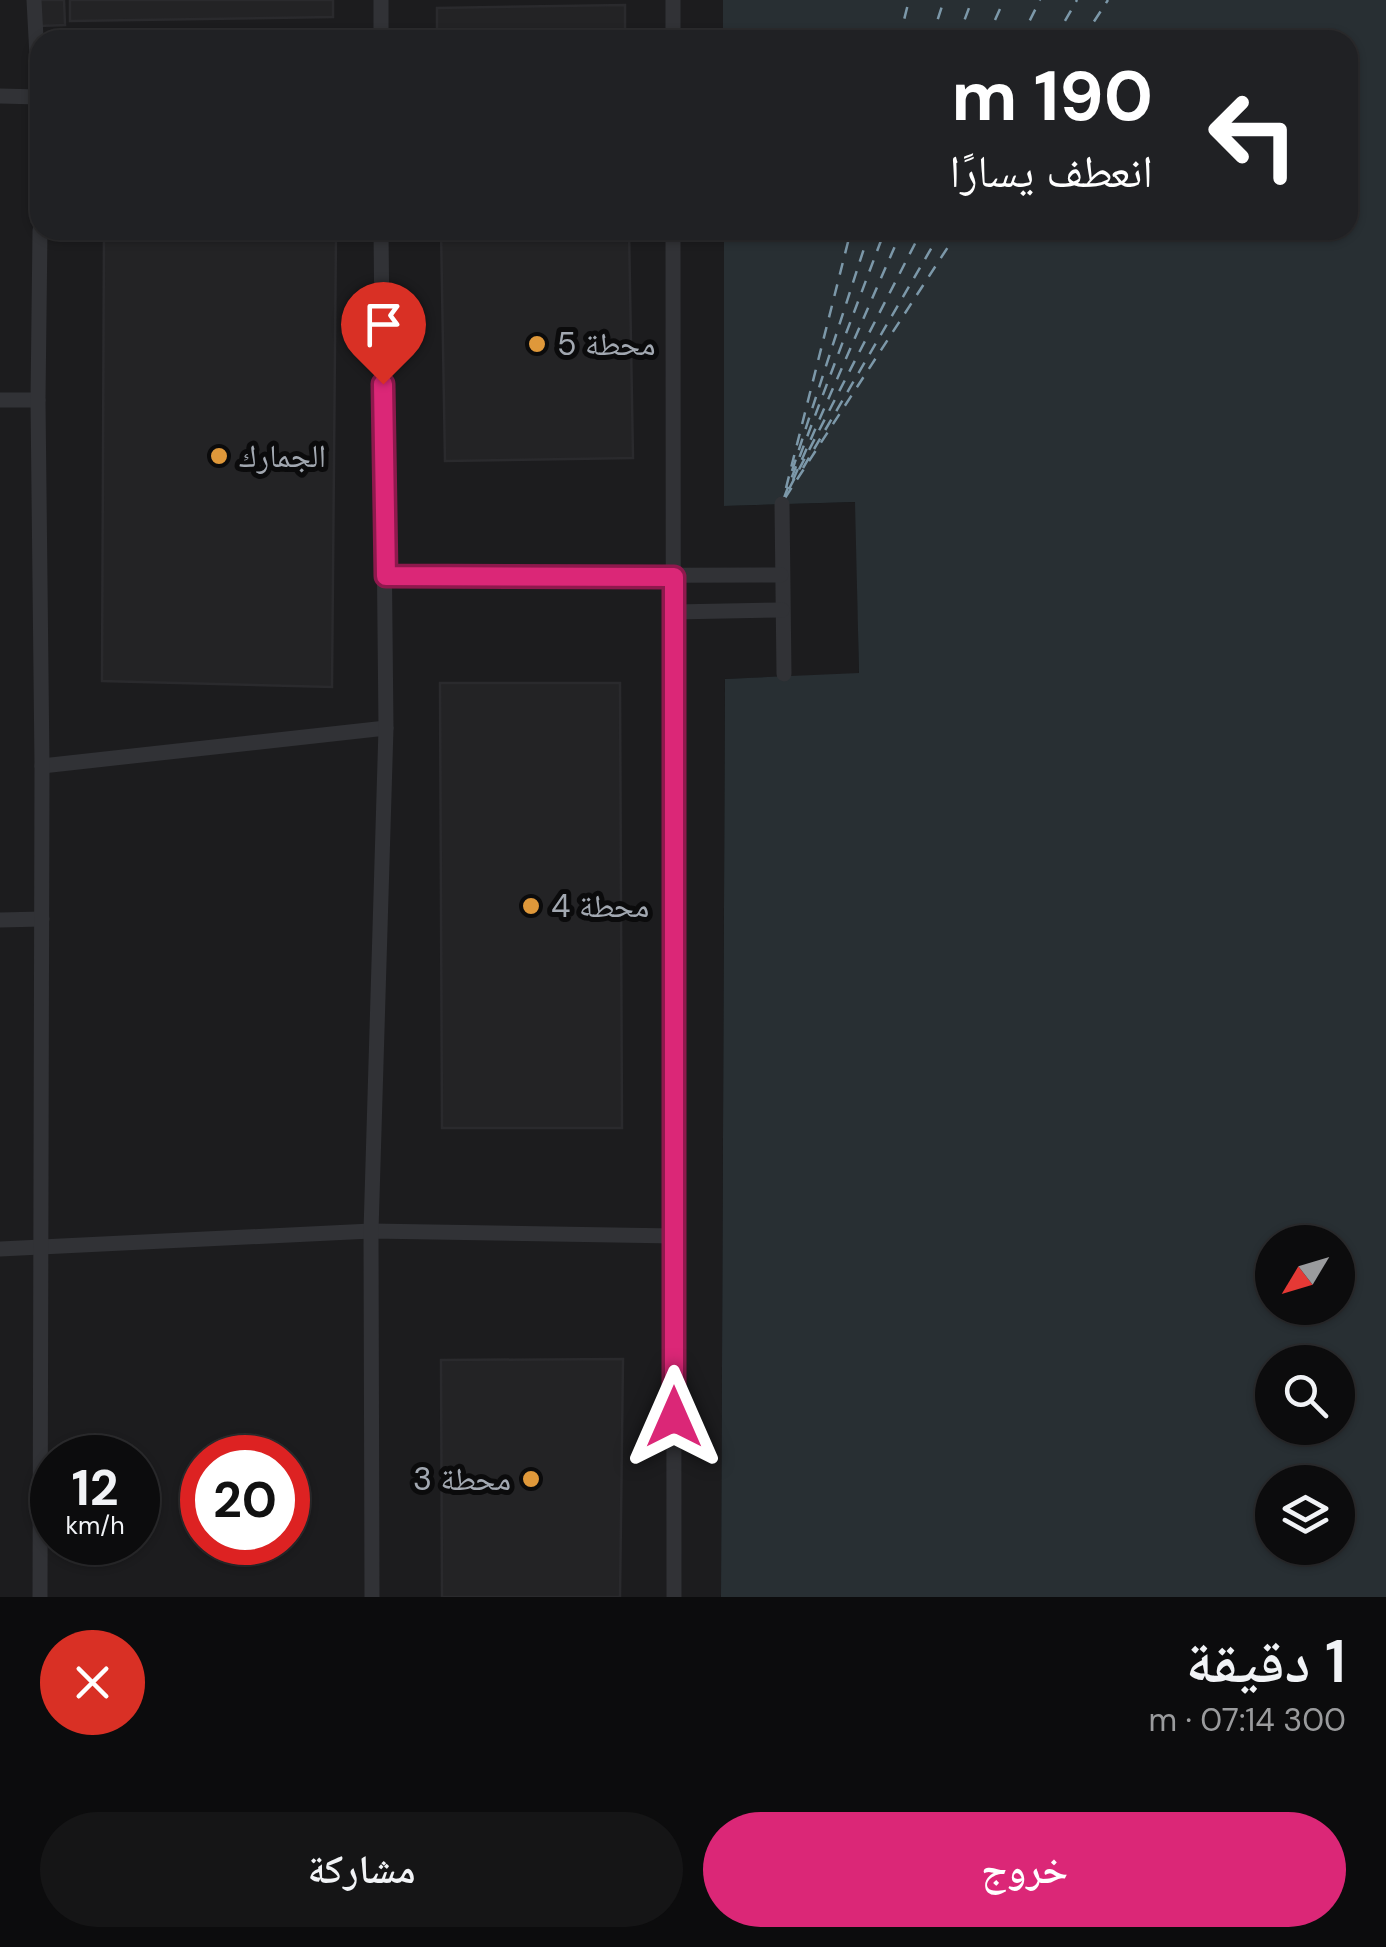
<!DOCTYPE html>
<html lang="ar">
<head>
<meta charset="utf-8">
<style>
  :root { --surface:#0c0c0d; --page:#151516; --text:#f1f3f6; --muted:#9a9b9d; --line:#2c2c2e; --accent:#db2777 }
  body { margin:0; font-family:"DM Sans","Noto Naskh Arabic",sans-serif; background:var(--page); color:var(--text); direction:rtl; height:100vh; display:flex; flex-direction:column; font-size:38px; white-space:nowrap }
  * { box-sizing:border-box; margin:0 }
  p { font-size:32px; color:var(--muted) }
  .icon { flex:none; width:55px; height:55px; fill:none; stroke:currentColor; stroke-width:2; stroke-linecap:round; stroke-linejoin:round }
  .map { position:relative; height:1597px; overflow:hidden; direction:ltr }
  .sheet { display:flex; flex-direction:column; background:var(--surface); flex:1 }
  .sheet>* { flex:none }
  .top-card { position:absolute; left:30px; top:30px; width:1328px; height:210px; border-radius:30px; box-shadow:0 2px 8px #0004,0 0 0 2px var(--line); direction:rtl; background:#202124; color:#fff; overflow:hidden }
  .needle { width:65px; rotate:232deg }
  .controls { position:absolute; left:1255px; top:1225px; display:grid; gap:20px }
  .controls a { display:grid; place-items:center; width:100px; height:100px; border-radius:50%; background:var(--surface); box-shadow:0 2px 8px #0004,0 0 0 2px var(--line); font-size:50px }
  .speed { position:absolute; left:30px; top:1435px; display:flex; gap:20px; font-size:50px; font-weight:700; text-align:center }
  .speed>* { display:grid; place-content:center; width:130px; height:130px; border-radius:50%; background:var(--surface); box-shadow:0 2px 8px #0004,0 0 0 2px var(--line); line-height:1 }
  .speed small { font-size:25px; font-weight:400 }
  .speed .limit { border:15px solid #d22; background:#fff; color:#111 }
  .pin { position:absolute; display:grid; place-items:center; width:85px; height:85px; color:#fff; margin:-102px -42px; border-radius:50% 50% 50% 0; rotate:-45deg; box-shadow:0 0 10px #0007 }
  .pin .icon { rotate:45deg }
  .me { position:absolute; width:110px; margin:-55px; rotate:0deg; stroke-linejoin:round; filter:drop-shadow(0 0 8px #0008) }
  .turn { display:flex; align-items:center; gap:35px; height:210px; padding:0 40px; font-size:45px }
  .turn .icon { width:130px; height:130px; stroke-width:2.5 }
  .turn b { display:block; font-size:70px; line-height:85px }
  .round { display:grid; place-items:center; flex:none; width:105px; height:105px; border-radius:52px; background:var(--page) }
  .head { display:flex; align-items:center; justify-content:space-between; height:170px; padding:0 40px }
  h1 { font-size:60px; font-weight:600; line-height:75px }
  .primary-button { display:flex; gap:20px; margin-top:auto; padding:20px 40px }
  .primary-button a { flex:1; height:115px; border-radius:60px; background:var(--accent); color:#fff; font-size:40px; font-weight:600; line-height:115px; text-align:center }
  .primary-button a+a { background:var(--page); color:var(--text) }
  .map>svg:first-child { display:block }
  .built { fill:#1c1c1e; fill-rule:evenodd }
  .water { fill:#282f33; fill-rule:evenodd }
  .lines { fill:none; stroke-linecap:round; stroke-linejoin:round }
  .ferry { stroke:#7c98a9; stroke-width:2.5; stroke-dasharray:12 10; stroke-linecap:butt }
  .building { fill:#232325; stroke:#2a2a2d; stroke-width:2.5 }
  .service { stroke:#313236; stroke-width:15 }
  .route-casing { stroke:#8e194d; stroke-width:25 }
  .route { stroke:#db2777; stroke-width:18 }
  .poi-dot { fill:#df983a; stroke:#0b0b0c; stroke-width:4 }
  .labels { text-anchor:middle; stroke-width:10; stroke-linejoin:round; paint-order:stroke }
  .poi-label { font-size:32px; fill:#a2a8b1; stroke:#0b0b0c; text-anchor:start }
</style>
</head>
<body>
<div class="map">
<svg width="1386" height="1597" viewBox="0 0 1386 1597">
  <rect width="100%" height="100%" fill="#101011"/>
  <path class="built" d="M0,0H723V40H40V230H724V506L856,502L859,674L725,679L721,1597H0ZM52,1458H138V1542H52ZM202,1458H288V1542H202Z"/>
  <path class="water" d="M723,0H1386V1597H721L725,679L859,673L855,502L724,506V230H1348V40H723ZM1272,1242H1338V1308H1272ZM1272,1362H1338V1428H1272ZM1272,1482H1338V1548H1272Z"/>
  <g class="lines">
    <g class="ferry">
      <path d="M899,40L909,0"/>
      <path d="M931,40L944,0"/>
      <path d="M957,40L972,0"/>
      <path d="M986,40L1004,0"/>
      <path d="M1020,40L1040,0"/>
      <path d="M1054,40L1077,0"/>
      <path d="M1082,40L1108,0"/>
      <path d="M803,468L942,230"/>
      <path d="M792,471L870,230"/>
      <path d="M793,480L902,230"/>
      <path d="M786,488L851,230"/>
      <path d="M789,489L922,230"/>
      <path d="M784,498L885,230"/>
      <path d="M785,498L959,230"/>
    </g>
  </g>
  <g class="building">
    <path d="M40,0H64L65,25L40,26Z"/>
    <path d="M70,0H333V17L70,21Z"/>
    <path d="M625,5V40H437V8Z"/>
    <path d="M441,230H629L633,458L445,461Z"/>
    <path d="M104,232H336L332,687L102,681Z"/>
    <path d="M440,683H620L622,1128H442Z"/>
    <path d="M623,1359L620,1597H442L441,1360Z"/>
  </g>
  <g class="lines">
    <g class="service">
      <path d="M34,0L40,112"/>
      <path d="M673,0V40"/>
      <path d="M381,40V0"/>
      <path d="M0,96L39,97"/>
      <path d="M673,230L674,1597"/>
      <path d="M0,400H38"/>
      <path d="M782,504L784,674"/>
      <path d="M386,576L781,575"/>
      <path d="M674,612L782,610"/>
      <path d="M42,766L386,728"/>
      <path d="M0,920L42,919"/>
      <path d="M0,1249L371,1231L675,1236"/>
      <path d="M40,1597L42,766L38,400L40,230"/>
      <path d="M372,1597L371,1231L386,728L381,230"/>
    </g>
  </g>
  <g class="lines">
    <defs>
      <path id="route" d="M383,384L386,576L674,577V1417"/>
    </defs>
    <use href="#route" class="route-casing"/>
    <use href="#route" class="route"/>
  </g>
  <g class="poi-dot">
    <circle cx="537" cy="344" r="10"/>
    <circle cx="219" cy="456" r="10"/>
    <circle cx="531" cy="906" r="10"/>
    <circle cx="531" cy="1479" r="10"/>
  </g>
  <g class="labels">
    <g class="poi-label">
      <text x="557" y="355">محطة 5</text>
      <text x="239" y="467">الجمارك</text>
      <text x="551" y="917">محطة 4</text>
      <text x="511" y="1490" text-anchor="end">محطة 3</text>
    </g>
  </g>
</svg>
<div class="controls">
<a><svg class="needle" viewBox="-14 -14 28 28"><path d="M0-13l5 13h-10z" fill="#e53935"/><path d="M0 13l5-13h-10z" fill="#9a9b9d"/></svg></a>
<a><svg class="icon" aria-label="search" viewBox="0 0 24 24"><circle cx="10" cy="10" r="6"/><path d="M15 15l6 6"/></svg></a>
<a><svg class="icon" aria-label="layers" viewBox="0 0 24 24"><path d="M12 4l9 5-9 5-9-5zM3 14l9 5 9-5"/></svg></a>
</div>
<div class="speed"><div>12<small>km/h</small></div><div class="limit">20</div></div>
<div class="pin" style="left:383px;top:384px;background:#d93025"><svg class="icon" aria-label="arrive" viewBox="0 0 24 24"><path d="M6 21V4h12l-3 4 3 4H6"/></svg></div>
<svg class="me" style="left:674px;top:1417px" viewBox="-20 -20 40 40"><path d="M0-17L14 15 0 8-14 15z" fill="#db2777" stroke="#fff" stroke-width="4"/></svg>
<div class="top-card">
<div class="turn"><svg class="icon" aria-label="left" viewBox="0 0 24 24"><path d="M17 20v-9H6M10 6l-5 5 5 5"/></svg><div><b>190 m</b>انعطف يسارًا</div></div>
</div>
</div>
<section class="sheet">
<div class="head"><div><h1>1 دقيقة</h1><p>300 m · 07:14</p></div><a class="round" style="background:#d93025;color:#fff"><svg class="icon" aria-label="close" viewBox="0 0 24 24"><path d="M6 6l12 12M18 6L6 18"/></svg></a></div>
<div class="primary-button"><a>خروج</a><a>مشاركة</a></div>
</section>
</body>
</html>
